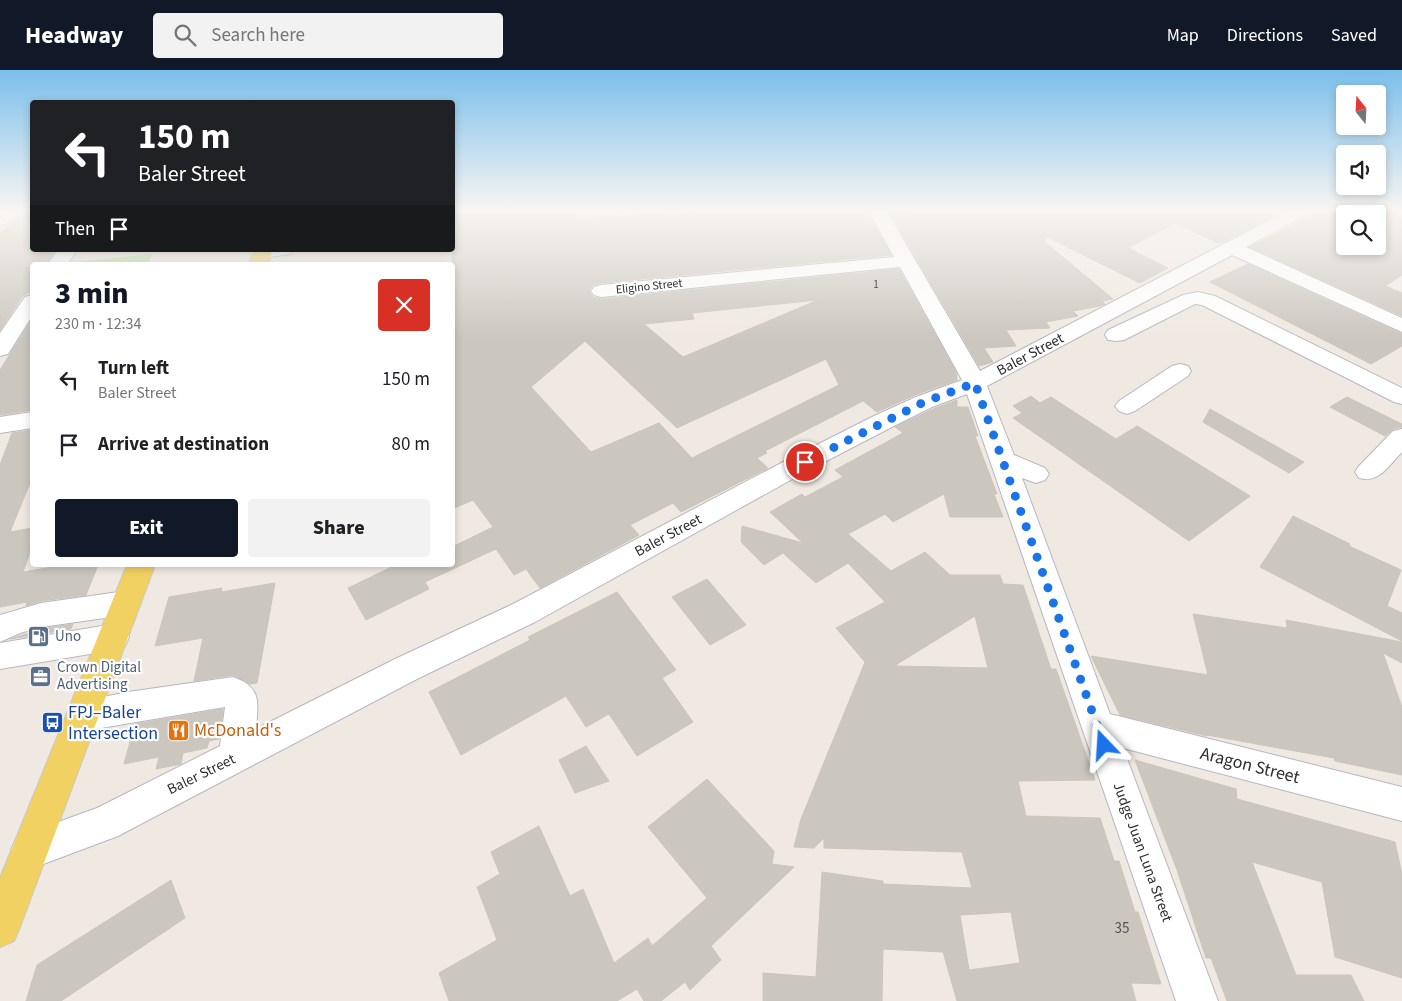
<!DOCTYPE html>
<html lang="en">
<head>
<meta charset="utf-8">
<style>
  :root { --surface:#fff; --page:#f2f2f2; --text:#202124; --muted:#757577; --accent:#111827 }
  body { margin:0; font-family:"Source Sans 3",sans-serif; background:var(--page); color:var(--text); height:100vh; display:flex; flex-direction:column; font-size:19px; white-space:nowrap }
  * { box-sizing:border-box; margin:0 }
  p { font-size:16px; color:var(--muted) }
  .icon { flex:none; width:28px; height:28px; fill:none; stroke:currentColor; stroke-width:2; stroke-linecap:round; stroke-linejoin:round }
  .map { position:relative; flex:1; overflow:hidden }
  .panel { position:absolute; left:30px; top:192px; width:425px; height:305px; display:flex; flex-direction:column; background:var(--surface); border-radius:5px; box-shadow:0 2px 8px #0003 }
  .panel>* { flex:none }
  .hud { position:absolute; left:30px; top:30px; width:425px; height:152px; border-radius:5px; box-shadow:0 2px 8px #0003; background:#202124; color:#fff; overflow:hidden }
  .needle { width:32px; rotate:342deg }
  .tools { position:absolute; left:1336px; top:15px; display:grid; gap:10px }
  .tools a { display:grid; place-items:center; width:50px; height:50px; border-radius:5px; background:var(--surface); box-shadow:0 2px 8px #0003; font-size:25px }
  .pin { position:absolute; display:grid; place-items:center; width:42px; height:42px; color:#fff; margin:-21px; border:2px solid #fff; border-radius:50%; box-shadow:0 1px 5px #0007 }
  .me { position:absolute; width:55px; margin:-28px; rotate:340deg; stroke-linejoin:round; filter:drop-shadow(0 0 4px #0008) }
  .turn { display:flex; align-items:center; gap:18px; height:105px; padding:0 25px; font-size:22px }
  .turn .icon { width:65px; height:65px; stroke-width:2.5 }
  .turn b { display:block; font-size:35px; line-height:42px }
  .then { display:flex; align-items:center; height:48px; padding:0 25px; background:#0003; gap:10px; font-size:19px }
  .round { display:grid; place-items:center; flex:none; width:52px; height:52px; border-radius:5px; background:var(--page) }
  .summary { display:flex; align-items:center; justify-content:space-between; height:85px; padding:0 25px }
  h1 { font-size:30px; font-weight:800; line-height:38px; color:var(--accent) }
  .button { display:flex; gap:10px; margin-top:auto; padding:10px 25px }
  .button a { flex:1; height:58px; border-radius:5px; background:var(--accent); color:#fff; font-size:20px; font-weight:800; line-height:58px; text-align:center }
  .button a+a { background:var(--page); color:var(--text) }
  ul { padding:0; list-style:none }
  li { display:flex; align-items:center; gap:15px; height:65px; padding:0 25px }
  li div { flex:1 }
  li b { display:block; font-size:19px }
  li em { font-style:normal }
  header { display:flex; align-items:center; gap:30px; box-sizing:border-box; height:70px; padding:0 25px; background:var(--accent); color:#fff }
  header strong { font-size:24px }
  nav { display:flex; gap:28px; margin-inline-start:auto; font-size:18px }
  .search { width:350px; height:45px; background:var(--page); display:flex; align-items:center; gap:12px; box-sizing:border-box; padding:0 18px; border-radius:5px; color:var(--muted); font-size:19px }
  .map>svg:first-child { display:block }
  .green { fill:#b6e59e }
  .building { fill:#cbc7bf; stroke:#cbc5ba; fill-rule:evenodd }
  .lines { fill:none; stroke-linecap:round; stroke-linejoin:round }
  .minor-casing { stroke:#b4b7c1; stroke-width:2 }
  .major-casing { stroke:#c9c9c9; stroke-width:2 }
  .minor { fill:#fff; fill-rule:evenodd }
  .major { fill:#f2d163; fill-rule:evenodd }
  .route { stroke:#1a73e8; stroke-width:9; stroke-dasharray:0 16.2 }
  .labels { text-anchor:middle; stroke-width:4.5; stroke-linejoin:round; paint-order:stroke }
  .far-number-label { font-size:11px; fill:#555452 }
  .far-street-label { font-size:12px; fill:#2e2e2e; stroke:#fff }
  .street-label { font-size:15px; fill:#2e2e2e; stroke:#fff }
  .service-label { font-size:15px; fill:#4e5e75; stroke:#fff; text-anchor:start }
  .near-number-label { font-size:15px; fill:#555452 }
  .near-transit-label { font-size:18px; fill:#164399; stroke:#fff; text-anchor:start }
  .near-food-label { font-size:18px; fill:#c56008; stroke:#fff; text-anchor:start }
  .near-street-label { font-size:18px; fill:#2e2e2e; stroke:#fff }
</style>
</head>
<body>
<header>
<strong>Headway</strong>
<div class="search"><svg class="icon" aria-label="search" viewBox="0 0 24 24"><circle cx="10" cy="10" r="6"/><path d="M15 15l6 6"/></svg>Search here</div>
<nav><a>Map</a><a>Directions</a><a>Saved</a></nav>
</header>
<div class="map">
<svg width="1402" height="931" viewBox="0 0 1402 931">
  <rect width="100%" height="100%" fill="#efe9e1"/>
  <path class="green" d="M152,184L147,195H57L58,194Z"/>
  <g class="building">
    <path d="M29,140H32V180H56L45,195H32V221L23,226L0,260V163Z"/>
    <path d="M452,140H575L576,148L739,140H855L858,145L868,144L891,185L601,213L593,215L589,221L593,227L601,229L899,199L956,302L957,310L915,325L877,342L863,331L765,381L767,383L757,388L768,398L681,442L673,433L630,455L639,465L540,518L526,499L514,505L496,479L425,512L429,519L366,550L348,518L396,495H452V477L493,457L473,430L452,439ZM818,230L683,287L644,254L694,249L692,243ZM585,271L677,358L826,289L839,315L692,388L659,353L591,382L531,317Z"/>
    <path d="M949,140H1257L1273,146L1223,172L1218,173L1175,153L1128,178L1168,198L1140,213L1047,167L1044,171L1113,229L1102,231L1105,234L1100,236L1073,241L1078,246L1046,252L1050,258L1006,260L1016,276L984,278L993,292L979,296L890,143Z"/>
    <path d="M1323,140H1345V176H1378V140H1383L1402,147V205L1385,216L1402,223V246L1250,177Z"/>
    <path d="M1248,194L1402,264V276L1371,294L1210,212Z"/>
    <path d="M32,249V340L0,345V300Z"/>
    <path d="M1031,326L1040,333L1051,327L1116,369L1137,356L1250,426L1189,471L1013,348L1022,343L1013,336Z"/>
    <path d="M1347,327L1402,354V357L1393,359L1385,366L1330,337Z"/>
    <path d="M957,330V337H968L978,366H975L997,424H994L1003,447H950L944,424L893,452L885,444L848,464L891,501L925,482L950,505H1000L1003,514L1023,515L1051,599H1056L1095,710L1018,711L1026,746L1100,748L1114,791H1119L1135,842H1138L1161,914L1131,913L1136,931H957L943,882L883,879L882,931H763V903L816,907L822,802L883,811V814L972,818L962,782L824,778V768L814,778L794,777L801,749L865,592L836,558L885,532L848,493L816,513L783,483L764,495L741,472L742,456L803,473L770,442L802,424L805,427L843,407L835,400L903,363L895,357L933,339ZM975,546L988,598L894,596ZM1011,842L1020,893L969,900L960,845Z"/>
    <path d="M1210,339L1304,392L1289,403L1203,352Z"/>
    <path d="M32,360V408L10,462L32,458V476L23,502L65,495H98L86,525L41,531L26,536L27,532L0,537V395L12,363Z"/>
    <path d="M1293,446L1350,474L1349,476L1401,500L1387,536L1402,543V571L1260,497Z"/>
    <path d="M707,509L746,555L710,575L672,527Z"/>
    <path d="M275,513L257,613L250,614L233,605L194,611L203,568L155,576L169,527L222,518L221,522Z"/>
    <path d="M617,522L676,600L662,608L693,652L637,686L609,644L586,657L566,626L461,685L429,622L530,570L528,567Z"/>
    <path d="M1193,544L1287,558L1286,550L1402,572V593L1383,583L1402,637V705L1335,691L1334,688L1207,665V666L1120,645L1091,586L1208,605Z"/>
    <path d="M73,554L71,559L10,569L41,559Z"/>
    <path d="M223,639L219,669L209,671L207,678L183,683L181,694L156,699L159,687L124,694L135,654Z"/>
    <path d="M586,676L609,711L575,723L559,690Z"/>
    <path d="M1135,690L1236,719L1237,729L1395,772L1402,804V908L1335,887L1322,812L1252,792L1296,905H1351L1364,931H1227L1211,888H1206L1177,800Z"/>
    <path d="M707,709L774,781L772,794L794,797L711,876L721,890L690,920L685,912L661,931H644L637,919L617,931H449L439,903L497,870L477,817L500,804L491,782L539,756L570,826L583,819L614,893L648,868L652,876L707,828L648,757Z"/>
    <path d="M171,810L185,848L61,931H26L37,895Z"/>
  </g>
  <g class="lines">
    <defs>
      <g id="minor">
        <path d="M2,140H21L6,154L0,155V141Z"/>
        <path d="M868,140H886L980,301L1289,140H1311L1308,144L1246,177L1402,248V262L1232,185L987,316L1014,385L1045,398L1049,404L1045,410L1036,413L1022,408L1110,644L1402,717V751L1123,678L1218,931H1176L967,324L932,337L890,358L805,402L535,552L417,609L118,766L30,799L17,793L11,780L17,767L97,738L220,676L225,637L83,661L71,657L66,646L71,635L83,631L128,622L233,607C262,617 258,632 256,659L395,589L513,534L787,390L874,346L916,327L962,310L900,197L601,227L594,225L591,221L594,217L601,215L894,187Z"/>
        <path d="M58,180H77L67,195H47Z"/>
        <path d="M255,180H292L290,184L263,188L256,186L254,182Z"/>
        <path d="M1198,222L1215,226L1402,318V334L1394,332L1202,235L1195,234L1124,270L1116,271L1108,270L1105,265L1108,260L1183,225Z"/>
        <path d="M32,225V246L8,284L0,286V263L25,227Z"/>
        <path d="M1180,294L1188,296L1191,301L1188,306L1135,341L1127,344L1119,341L1115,336L1119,331L1172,296Z"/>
        <path d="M32,342V358L0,363V347Z"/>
        <path d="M1402,359V382C1389,395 1379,414 1359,408L1355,402L1359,396L1393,361Z"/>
        <path d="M126,521L136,525L141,533L136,541L126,545L41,557L20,563L0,572V545L41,533Z"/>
        <path d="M114,554L125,558L129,567L125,576L114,580L0,599V573Z"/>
      </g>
      <g id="major">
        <path d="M255,180H273L268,195H248Z"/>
        <path d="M127,495H155L20,857L14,871L0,877V808Z"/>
      </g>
    </defs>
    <use href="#minor" class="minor-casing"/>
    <use href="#major" class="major-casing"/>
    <use href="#minor" class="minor"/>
    <use href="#major" class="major"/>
  </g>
  <linearGradient id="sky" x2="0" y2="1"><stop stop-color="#7abfeb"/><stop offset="0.52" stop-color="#f8f5f2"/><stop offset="1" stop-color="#f8f5f2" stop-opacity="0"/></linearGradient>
  <rect width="1402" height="270" fill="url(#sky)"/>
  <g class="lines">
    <path class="route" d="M805,392L924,332L975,313L1104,675"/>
  </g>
  <defs>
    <symbol id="fuel-square" viewBox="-11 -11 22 22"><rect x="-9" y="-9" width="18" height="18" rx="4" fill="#5c6f8a" stroke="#fff"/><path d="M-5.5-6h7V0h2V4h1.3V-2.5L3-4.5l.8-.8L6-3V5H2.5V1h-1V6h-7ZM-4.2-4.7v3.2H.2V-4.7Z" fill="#fff"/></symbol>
    <symbol id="office-square" viewBox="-11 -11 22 22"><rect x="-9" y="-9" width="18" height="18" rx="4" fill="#5c6f8a" stroke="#fff"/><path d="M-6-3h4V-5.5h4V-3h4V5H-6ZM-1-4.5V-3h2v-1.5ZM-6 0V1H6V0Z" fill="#fff"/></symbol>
    <symbol id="bus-square" viewBox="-11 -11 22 22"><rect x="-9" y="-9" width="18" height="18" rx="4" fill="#1a4fb4" stroke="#fff"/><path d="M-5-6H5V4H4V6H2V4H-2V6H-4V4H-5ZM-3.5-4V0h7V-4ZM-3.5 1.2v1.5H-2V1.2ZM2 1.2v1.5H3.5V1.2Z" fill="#fff"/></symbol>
    <symbol id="restaurant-square" viewBox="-11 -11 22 22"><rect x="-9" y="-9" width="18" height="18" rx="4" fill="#e8710a" stroke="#fff"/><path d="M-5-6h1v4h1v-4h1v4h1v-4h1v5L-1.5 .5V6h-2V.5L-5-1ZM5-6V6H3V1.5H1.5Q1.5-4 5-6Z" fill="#fff"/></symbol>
  </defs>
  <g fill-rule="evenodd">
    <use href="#fuel-square" x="26" y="554" width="25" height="25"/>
    <use href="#office-square" x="28" y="594" width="25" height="25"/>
    <use href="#bus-square" x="40" y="640" width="25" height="25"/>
    <use href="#restaurant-square" x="166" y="648" width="25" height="25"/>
  </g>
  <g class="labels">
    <g class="far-number-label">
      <text x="876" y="218">1</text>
    </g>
    <g class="far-street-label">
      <text transform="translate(649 216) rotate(-6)" y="4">Eligino Street</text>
    </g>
    <g class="street-label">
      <text transform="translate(1030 284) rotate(-28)" y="5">Baler Street</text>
      <text transform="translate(668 465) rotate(-28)" y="5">Baler Street</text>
      <text transform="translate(201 704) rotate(-26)" y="5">Baler Street</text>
      <text transform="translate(1143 782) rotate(70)" y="5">Judge Juan Luna Street</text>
    </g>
    <g class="service-label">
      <text x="55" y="571">Uno</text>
      <text x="57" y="602">Crown Digital<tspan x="57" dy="17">Advertising</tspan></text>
    </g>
    <g class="near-number-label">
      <text x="1122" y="863">35</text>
    </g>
    <g class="near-transit-label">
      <text x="68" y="648">FPJ–Baler<tspan x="68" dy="21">Intersection</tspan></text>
    </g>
    <g class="near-food-label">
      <text x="194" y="666">McDonald's</text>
    </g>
    <g class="near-street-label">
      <text transform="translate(1250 695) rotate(14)" y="6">Aragon Street</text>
    </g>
  </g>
</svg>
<div class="tools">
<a><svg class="needle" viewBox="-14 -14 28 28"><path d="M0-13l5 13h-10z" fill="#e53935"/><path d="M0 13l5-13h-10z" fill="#757577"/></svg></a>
<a><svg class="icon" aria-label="sound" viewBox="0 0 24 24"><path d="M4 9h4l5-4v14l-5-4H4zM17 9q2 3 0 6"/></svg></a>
<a><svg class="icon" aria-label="search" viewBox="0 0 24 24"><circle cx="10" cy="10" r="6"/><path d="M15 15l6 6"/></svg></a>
</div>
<div class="pin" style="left:805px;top:392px;background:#d93025"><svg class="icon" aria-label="arrive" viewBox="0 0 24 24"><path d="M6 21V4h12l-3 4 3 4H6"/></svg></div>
<svg class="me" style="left:1104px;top:675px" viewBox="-20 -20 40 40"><path d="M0-17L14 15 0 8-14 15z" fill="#1a73e8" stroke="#fff" stroke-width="4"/></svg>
<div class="hud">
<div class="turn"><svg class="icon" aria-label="left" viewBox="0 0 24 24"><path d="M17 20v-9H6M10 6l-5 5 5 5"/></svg><div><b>150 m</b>Baler Street</div></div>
<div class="then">Then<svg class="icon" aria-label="arrive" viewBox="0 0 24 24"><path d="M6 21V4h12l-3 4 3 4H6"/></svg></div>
</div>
<section class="panel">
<div class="summary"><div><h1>3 min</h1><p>230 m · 12:34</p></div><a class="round" style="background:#d93025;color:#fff"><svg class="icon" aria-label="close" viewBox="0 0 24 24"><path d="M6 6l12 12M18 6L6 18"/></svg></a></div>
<ul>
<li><svg class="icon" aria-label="left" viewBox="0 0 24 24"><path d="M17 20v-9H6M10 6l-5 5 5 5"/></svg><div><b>Turn left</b><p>Baler Street</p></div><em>150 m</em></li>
<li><svg class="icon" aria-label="arrive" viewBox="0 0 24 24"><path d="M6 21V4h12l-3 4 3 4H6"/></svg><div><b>Arrive at destination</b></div><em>80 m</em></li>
</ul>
<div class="button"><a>Exit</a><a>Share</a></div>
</section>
</div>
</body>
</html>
